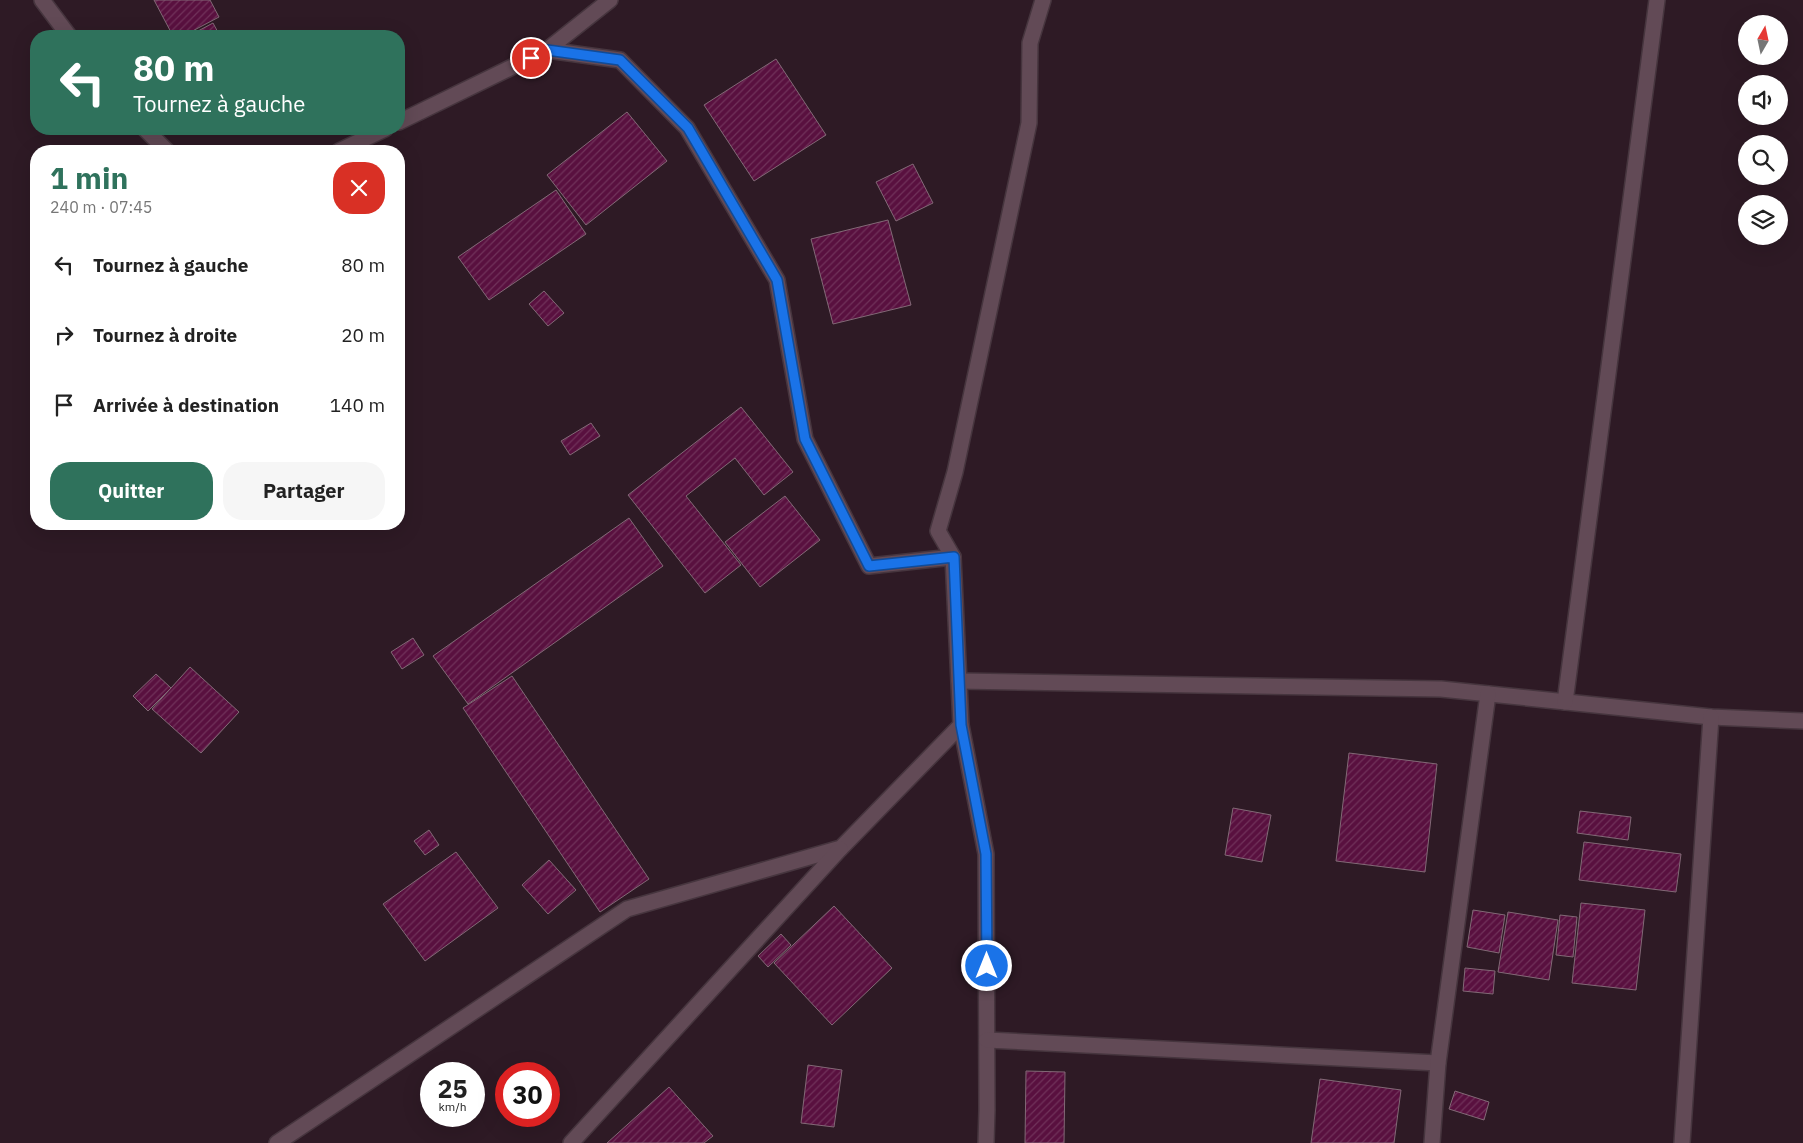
<!DOCTYPE html>
<html lang="fr">
<head>
<meta charset="utf-8">
<style>
  :root { --surface:#fff; --page:#f6f6f6; --text:#222; --muted:#767676; --accent:#2f725c }
  body { margin:0; font-family:"IBM Plex Sans",sans-serif; background:var(--page); color:var(--text); height:100vh; display:flex; flex-direction:column; font-size:19px; white-space:nowrap }
  * { box-sizing:border-box; margin:0 }
  p { font-size:16px; color:var(--muted) }
  .icon { flex:none; width:28px; height:28px; fill:none; stroke:currentColor; stroke-width:2; stroke-linecap:round; stroke-linejoin:round }
  .map { position:relative; flex:1; overflow:hidden }
  .side { position:absolute; left:30px; top:145px; width:375px; height:385px; display:flex; flex-direction:column; background:var(--surface); border-radius:20px; box-shadow:0 5px 20px #0002 }
  .side>* { flex:none }
  .hud { position:absolute; left:30px; top:30px; width:375px; height:105px; border-radius:20px; box-shadow:0 5px 20px #0002; background:#2f725c; color:#fff; overflow:hidden }
  .needle { width:32px; rotate:9deg }
  .fabs { position:absolute; left:1738px; top:15px; display:grid; gap:10px }
  .fabs a { display:grid; place-items:center; width:50px; height:50px; border-radius:50%; background:var(--surface); box-shadow:0 5px 20px #0002; font-size:25px }
  .speed { position:absolute; left:420px; top:1062px; display:flex; gap:10px; font-size:25px; font-weight:700; text-align:center }
  .speed>* { display:grid; place-content:center; width:65px; height:65px; border-radius:50%; background:var(--surface); box-shadow:0 5px 20px #0002; line-height:1 }
  .speed small { font-size:12px; font-weight:400 }
  .speed .limit { border:8px solid #d22; background:#fff; color:#111 }
  .pin { position:absolute; display:grid; place-items:center; width:42px; height:42px; color:#fff; margin:-21px; border:2px solid #fff; border-radius:50%; box-shadow:0 1px 5px #0007 }
  .me { position:absolute; width:55px; margin:-28px; rotate:0deg; stroke-linejoin:round; filter:drop-shadow(0 0 4px #0008) }
  .turn { display:flex; align-items:center; gap:18px; height:105px; padding:0 20px; font-size:22px }
  .turn .icon { width:65px; height:65px; stroke-width:2.5 }
  .turn b { display:block; font-size:35px; line-height:42px }
  .round { display:grid; place-items:center; flex:none; width:52px; height:52px; border-radius:20px; background:var(--page) }
  .headline { display:flex; align-items:center; justify-content:space-between; height:85px; padding:0 20px }
  h1 { font-size:30px; font-weight:800; line-height:38px; color:var(--accent) }
  .button { display:flex; gap:10px; margin-top:auto; padding:10px 20px }
  .button a { flex:1; height:58px; border-radius:20px; background:var(--accent); color:#fff; font-size:20px; font-weight:800; line-height:58px; text-align:center }
  .button a+a { background:var(--page); color:var(--text) }
  ul { padding:0; list-style:none }
  li { display:flex; align-items:center; gap:15px; height:70px; padding:0 20px }
  li div { flex:1 }
  li b { display:block; font-size:19px }
  li em { font-style:normal }
  .map>svg:first-child { display:block }
  .building { fill:url(#building-hatch); stroke:#826976 }
  .lines { fill:none; stroke-linecap:round; stroke-linejoin:round }
  .street-casing { stroke:#46353e; stroke-width:18 }
  .street { stroke:#624a56; stroke-width:15 }
  .route-casing { stroke:#114b97; stroke-width:12 }
  .route { stroke:#1a73e8; stroke-width:9 }
</style>
</head>
<body>
<div class="map">
<svg width="1803" height="1143" viewBox="0 0 1803 1143">
  <defs>
    <pattern id="building-hatch" width="6" height="6" patternUnits="userSpaceOnUse" patternTransform="scale(1.25)"><rect width="6" height="6" fill="#59103f"/><path d="M-1 1l2-2M0 6l6-6M5 7l2-2" fill="none" stroke="#70325a"/></pattern>
  </defs>
  <rect width="100%" height="100%" fill="#2e1a25"/>
  <g class="building">
    <path d="M154,0H210L219,17L183,36H173Z"/>
    <path d="M213,23L220,36H201L198,31Z"/>
    <path d="M776,59L826,135L754,181L704,105Z"/>
    <path d="M627,112L667,161L586,225L547,175Z"/>
    <path d="M913,164L933,203L896,221L876,182Z"/>
    <path d="M556,190L586,234L489,300L458,257Z"/>
    <path d="M888,220L911,305L833,324L811,239Z"/>
    <path d="M544,291L564,313L548,326L529,304Z"/>
    <path d="M741,407L793,472L764,495L735,458L686,496L741,565L705,593L628,495Z"/>
    <path d="M591,423L600,436L570,455L561,441Z"/>
    <path d="M785,496L820,540L760,587L725,542Z"/>
    <path d="M629,518L663,566L468,704L433,656Z"/>
    <path d="M413,638L424,655L402,669L391,652Z"/>
    <path d="M190,667L239,712L201,753L152,709Z"/>
    <path d="M156,674L171,688L148,711L133,696Z"/>
    <path d="M512,676L649,879L600,912L463,708Z"/>
    <path d="M1349,753L1437,764L1425,872L1336,861Z"/>
    <path d="M1233,808L1271,815L1262,862L1225,855Z"/>
    <path d="M1580,811L1631,817L1628,840L1577,833Z"/>
    <path d="M429,830L439,845L425,855L414,841Z"/>
    <path d="M1584,842L1681,854L1676,892L1579,880Z"/>
    <path d="M456,852L498,908L425,961L383,904Z"/>
    <path d="M549,860L576,890L548,914L522,885Z"/>
    <path d="M1581,903L1645,910L1636,990L1572,983Z"/>
    <path d="M834,906L892,968L832,1025L774,963Z"/>
    <path d="M1473,910L1505,915L1499,953L1467,947Z"/>
    <path d="M1508,912L1558,920L1549,980L1498,972Z"/>
    <path d="M1560,915L1577,917L1573,957L1556,955Z"/>
    <path d="M781,934L791,945L768,967L758,956Z"/>
    <path d="M1465,968L1495,971L1493,994L1463,991Z"/>
    <path d="M808,1065L842,1070L834,1127L801,1123Z"/>
    <path d="M1026,1071L1065,1072L1064,1143H1025Z"/>
    <path d="M1320,1079L1401,1090L1394,1143H1311Z"/>
    <path d="M669,1087L713,1136L704,1143H607Z"/>
    <path d="M1455,1091L1489,1102L1484,1120L1449,1109Z"/>
  </g>
  <g class="lines">
    <defs>
      <g id="street">
        <path d="M42,0L69,36"/>
        <path d="M547,50L620,60L687,128L777,280L805,439L869,566L953,557"/>
        <path d="M399,122L547,50L610,0"/>
        <path d="M145,129L167,151"/>
        <path d="M339,151L385,129"/>
        <path d="M959,681L1441,689L1711,717L1803,721"/>
        <path d="M1565,702L1657,0"/>
        <path d="M961,725L986,854L987,1110L986,1143"/>
        <path d="M987,1040L1438,1063"/>
        <path d="M277,1143L627,909L841,848L961,725L953,557L938,531L955,472L1029,123L1030,43L1043,0"/>
        <path d="M571,1143L840,849"/>
        <path d="M1432,1143L1438,1063L1488,694"/>
        <path d="M1682,1143L1711,717"/>
      </g>
    </defs>
    <use href="#street" class="street-casing"/>
    <use href="#street" class="street"/>
  </g>
  <g class="lines">
    <defs>
      <path id="route" d="M531,58L547,50L620,60L688,128L777,280L805,439L869,566L954,557L961,725L986,854L987,966"/>
    </defs>
    <use href="#route" class="route-casing"/>
    <use href="#route" class="route"/>
  </g>
</svg>
<div class="fabs">
<a><svg class="needle" viewBox="-14 -14 28 28"><path d="M0-13l5 13h-10z" fill="#e53935"/><path d="M0 13l5-13h-10z" fill="#767676"/></svg></a>
<a><svg class="icon" aria-label="sound" viewBox="0 0 24 24"><path d="M4 9h4l5-4v14l-5-4H4zM17 9q2 3 0 6"/></svg></a>
<a><svg class="icon" aria-label="search" viewBox="0 0 24 24"><circle cx="10" cy="10" r="6"/><path d="M15 15l6 6"/></svg></a>
<a><svg class="icon" aria-label="layers" viewBox="0 0 24 24"><path d="M12 4l9 5-9 5-9-5zM3 14l9 5 9-5"/></svg></a>
</div>
<div class="speed"><div>25<small>km/h</small></div><div class="limit">30</div></div>
<div class="pin" style="left:531px;top:58px;background:#d93025"><svg class="icon" aria-label="arrive" viewBox="0 0 24 24"><path d="M6 21V4h12l-3 4 3 4H6"/></svg></div>
<svg class="me" style="left:987px;top:966px" viewBox="-20 -20 40 40"><circle r="17" fill="#1a73e8" stroke="#fff" stroke-width="3"/><path d="M0-11L8 9 0 5-8 9z" fill="#fff"/></svg>
<div class="hud">
<div class="turn"><svg class="icon" aria-label="left" viewBox="0 0 24 24"><path d="M17 20v-9H6M10 6l-5 5 5 5"/></svg><div><b>80 m</b>Tournez à gauche</div></div>
</div>
<section class="side">
<div class="headline"><div><h1>1 min</h1><p>240 m · 07:45</p></div><a class="round" style="background:#d93025;color:#fff"><svg class="icon" aria-label="close" viewBox="0 0 24 24"><path d="M6 6l12 12M18 6L6 18"/></svg></a></div>
<ul>
<li><svg class="icon" aria-label="left" viewBox="0 0 24 24"><path d="M17 20v-9H6M10 6l-5 5 5 5"/></svg><div><b>Tournez à gauche</b></div><em>80 m</em></li>
<li><svg class="icon" aria-label="right" viewBox="0 0 24 24"><path d="M7 20v-9h11M14 6l5 5-5 5"/></svg><div><b>Tournez à droite</b></div><em>20 m</em></li>
<li><svg class="icon" aria-label="arrive" viewBox="0 0 24 24"><path d="M6 21V4h12l-3 4 3 4H6"/></svg><div><b>Arrivée à destination</b></div><em>140 m</em></li>
</ul>
<div class="button"><a>Quitter</a><a>Partager</a></div>
</section>
</div>
</body>
</html>
